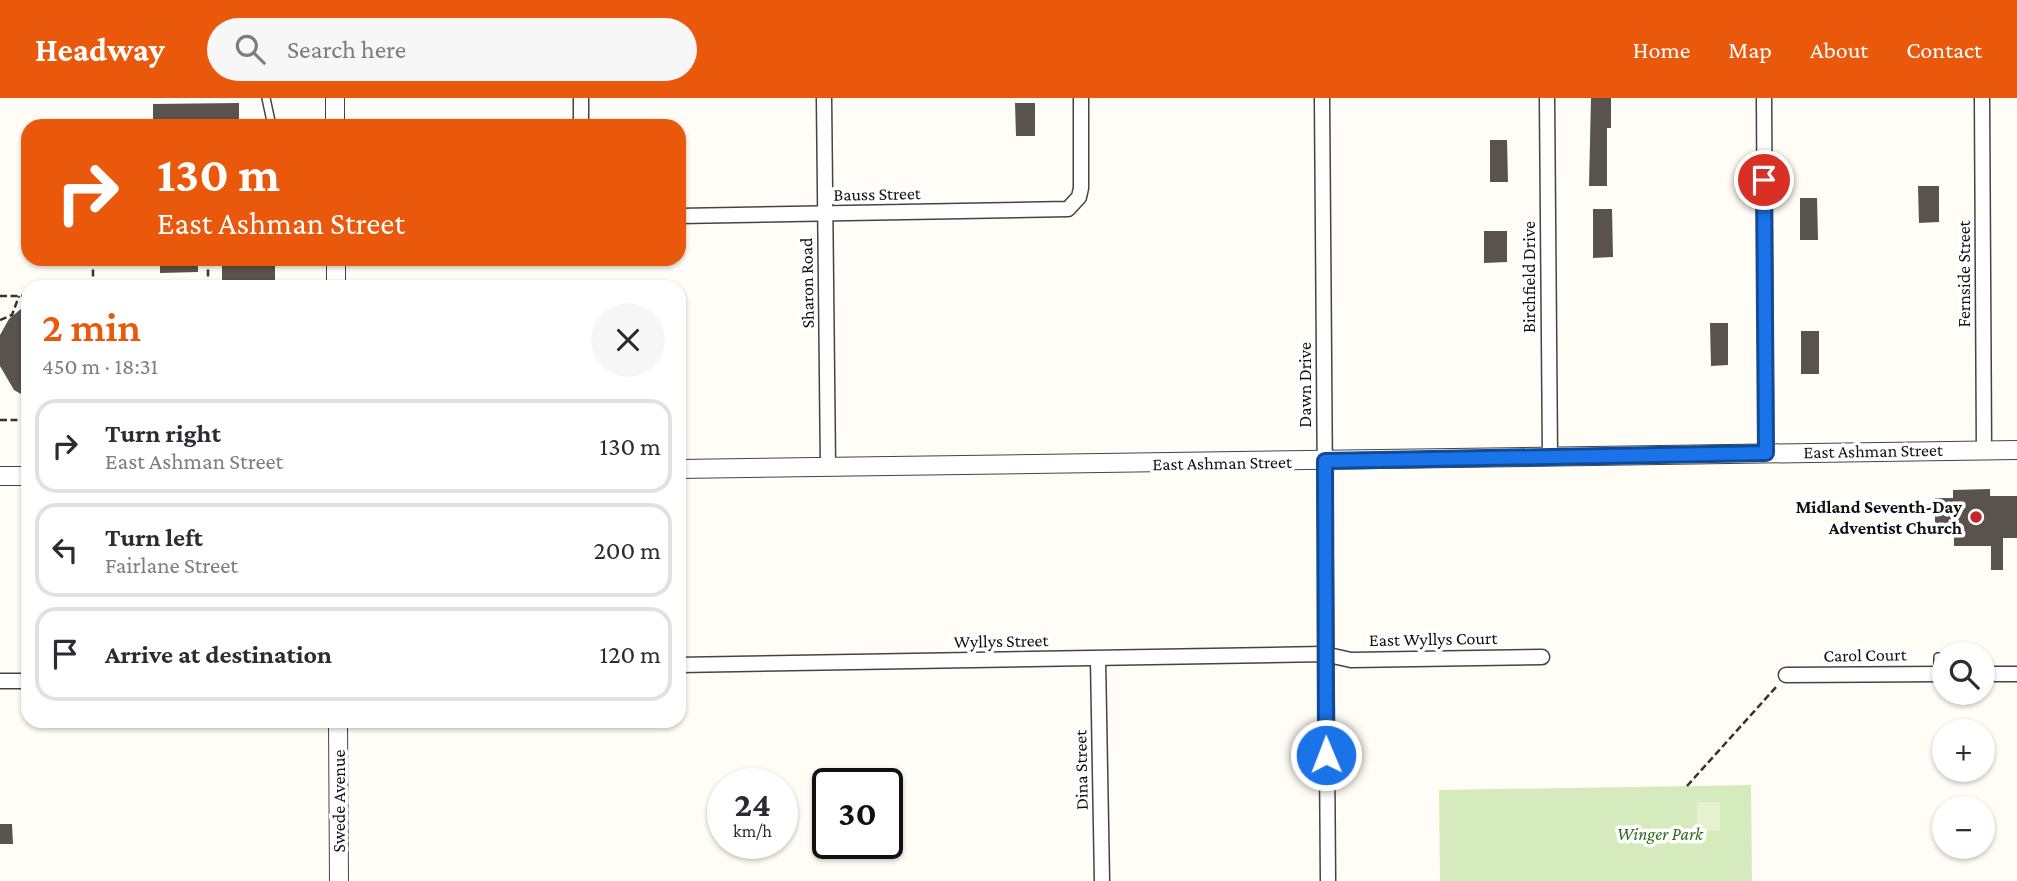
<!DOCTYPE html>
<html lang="en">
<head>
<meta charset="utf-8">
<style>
  :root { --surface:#fff; --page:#f7f7f7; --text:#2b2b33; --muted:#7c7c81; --line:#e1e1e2; --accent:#ea580c }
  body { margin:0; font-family:"Crimson Pro",serif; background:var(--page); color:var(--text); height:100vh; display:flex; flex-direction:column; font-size:26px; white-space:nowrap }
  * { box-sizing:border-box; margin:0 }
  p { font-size:23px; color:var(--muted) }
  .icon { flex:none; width:38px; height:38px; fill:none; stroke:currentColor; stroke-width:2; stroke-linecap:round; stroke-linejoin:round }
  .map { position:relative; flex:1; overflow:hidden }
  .drawer { position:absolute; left:21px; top:182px; width:665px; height:448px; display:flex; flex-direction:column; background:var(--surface); border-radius:21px; box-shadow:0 2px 5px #0004 }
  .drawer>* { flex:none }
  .top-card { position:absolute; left:21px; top:21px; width:665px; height:147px; border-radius:21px; box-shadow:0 2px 5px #0004; background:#ea580c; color:#fff; overflow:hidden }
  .tools { position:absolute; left:1932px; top:544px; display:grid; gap:14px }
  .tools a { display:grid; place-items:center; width:63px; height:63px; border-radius:50%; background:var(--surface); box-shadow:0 2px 5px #0004; font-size:35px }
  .speed { position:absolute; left:707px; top:670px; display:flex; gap:14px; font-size:35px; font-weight:700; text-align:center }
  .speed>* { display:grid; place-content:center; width:91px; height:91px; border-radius:50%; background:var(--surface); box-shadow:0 2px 5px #0004; line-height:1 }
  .speed small { font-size:18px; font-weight:400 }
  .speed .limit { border:4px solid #111; border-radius:10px; background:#fff; color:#111 }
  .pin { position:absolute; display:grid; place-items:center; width:60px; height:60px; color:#fff; margin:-30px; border:4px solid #fff; border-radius:50%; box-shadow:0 2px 7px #0007 }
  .me { position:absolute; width:77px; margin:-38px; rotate:359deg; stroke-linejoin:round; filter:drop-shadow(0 0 5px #0008) }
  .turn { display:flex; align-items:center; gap:24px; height:147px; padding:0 21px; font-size:32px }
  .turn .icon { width:91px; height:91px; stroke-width:2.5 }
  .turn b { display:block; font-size:49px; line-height:60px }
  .round { display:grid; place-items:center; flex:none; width:74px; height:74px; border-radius:37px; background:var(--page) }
  .overview { display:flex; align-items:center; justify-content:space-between; height:119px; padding:0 21px }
  h1 { font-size:42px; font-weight:600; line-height:52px; color:var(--accent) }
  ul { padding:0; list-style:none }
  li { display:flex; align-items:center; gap:21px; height:94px; margin:0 14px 10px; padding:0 7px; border:4px solid var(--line); border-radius:21px }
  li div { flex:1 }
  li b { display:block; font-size:26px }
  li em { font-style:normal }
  header { display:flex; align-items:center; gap:42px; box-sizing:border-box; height:98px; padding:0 35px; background:var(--accent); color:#fff }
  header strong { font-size:33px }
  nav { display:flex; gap:38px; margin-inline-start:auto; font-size:24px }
  .search { width:490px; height:63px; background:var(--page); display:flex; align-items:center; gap:18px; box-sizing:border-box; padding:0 24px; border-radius:38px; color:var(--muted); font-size:26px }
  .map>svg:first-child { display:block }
  .green { fill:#d5ebbd }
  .pitch { fill:#e6f2cf }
  .building { fill:#5a524d }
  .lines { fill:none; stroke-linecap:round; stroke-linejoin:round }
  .service-casing { stroke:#444; stroke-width:10 }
  .minor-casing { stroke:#444; stroke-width:17 }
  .tertiary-casing { stroke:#444; stroke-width:20 }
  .path { stroke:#333; stroke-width:2.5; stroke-dasharray:7 3.5; stroke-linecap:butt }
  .service { stroke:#fff; stroke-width:7 }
  .minor { stroke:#fff; stroke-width:14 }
  .tertiary { stroke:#fff; stroke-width:18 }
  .route-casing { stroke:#114b97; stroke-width:18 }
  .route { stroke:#1a73e8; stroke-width:12 }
  .poi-dot { fill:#c4262e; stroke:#fff; stroke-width:2.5 }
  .labels { text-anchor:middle; stroke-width:7; stroke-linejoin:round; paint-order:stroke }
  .street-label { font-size:18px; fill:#111; stroke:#fff }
  .poi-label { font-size:18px; font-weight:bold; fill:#111; stroke:#fff; text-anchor:end }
  .park-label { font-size:18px; font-style:italic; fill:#2f6b1f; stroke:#fff }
</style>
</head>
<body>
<header>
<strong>Headway</strong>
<div class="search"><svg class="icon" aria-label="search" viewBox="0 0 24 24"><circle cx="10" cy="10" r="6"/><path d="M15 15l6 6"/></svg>Search here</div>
<nav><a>Home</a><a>Map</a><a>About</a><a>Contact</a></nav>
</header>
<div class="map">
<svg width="2017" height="783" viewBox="0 0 2017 783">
  <rect width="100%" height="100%" fill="#fffdf5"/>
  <path class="green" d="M1751,687L1752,783H1440L1439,692Z"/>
  <rect class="pitch" x="1697" y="704" width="23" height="29"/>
  <g class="building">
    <path d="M1591,0H1611V30H1607V88H1589Z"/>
    <path d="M239,5V28H153V6Z"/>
    <path d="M1015,5H1035V38H1016Z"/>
    <path d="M1490,42H1507L1508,84H1490Z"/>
    <path d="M1918,88H1939V124L1919,125Z"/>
    <path d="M1800,100H1817L1818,142H1800Z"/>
    <path d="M1593,111H1612L1613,159L1593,160Z"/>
    <path d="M1484,133H1507V164L1484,165Z"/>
    <path d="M160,161H198V174L160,175Z"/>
    <path d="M229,161H275V189H222V165L229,164Z"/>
    <path d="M28,205V300L14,292L0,268V237L9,221Z"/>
    <path d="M1710,225H1728V267L1711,268Z"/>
    <rect x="1801" y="233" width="18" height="43"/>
    <path d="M1990,391V398H2017V440H2003V472H1991V448H1954V437H1935V400H1953V392Z"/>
    <path d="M0,726H12L13,746H0Z"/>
  </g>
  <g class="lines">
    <defs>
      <g id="service">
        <path d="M266,0L272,28"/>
        <path d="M1938,559V576"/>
      </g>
      <g id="minor">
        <path d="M581,0V28"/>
        <path d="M824,0L828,370"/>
        <path d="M1322,0L1328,783"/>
        <path d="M1547,0L1550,359"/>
        <path d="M1764,0L1766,355"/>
        <path d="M1982,0L1984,352"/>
        <path d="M679,118L1068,111L1079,99L1081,90V0"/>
        <path d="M1098,561L1102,783"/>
        <path d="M679,567L1324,556L1351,562L1542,559"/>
        <path d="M1983,576H2017"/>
        <path d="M1786,577L1944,576"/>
        <path d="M0,583H28"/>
      </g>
      <g id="tertiary">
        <path d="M335,0V28"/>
        <path d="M336,161V189"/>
        <path d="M679,371L2017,352"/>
        <path d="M0,378H28"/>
        <path d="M338,623L339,783"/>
      </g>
    </defs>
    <use href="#service" class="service-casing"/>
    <use href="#minor" class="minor-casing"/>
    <use href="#tertiary" class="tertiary-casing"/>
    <g class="path">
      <path d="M93,161V189"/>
      <path d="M208,161V189"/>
      <path d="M0,198H28"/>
      <path d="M0,222L12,217L19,198"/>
      <path d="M0,322H28"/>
      <path d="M1687,688L1777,588"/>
    </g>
    <use href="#service" class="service"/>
    <use href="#minor" class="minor"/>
    <use href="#tertiary" class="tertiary"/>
  </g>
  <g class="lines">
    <defs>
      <path id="route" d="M1326,657L1325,363L1766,355L1764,82"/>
    </defs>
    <use href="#route" class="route-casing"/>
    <use href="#route" class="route"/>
  </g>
  <circle class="poi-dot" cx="1976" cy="419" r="7"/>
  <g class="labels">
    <g class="street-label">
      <text transform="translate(877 96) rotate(-1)" y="6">Bauss Street</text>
      <text transform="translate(1964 176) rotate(-90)" y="6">Fernside Street</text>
      <text transform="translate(1529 179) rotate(-90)" y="6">Birchfield Drive</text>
      <text transform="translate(807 185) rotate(-91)" y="6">Sharon Road</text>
      <text transform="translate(1305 287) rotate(-90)" y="6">Dawn Drive</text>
      <text transform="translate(1873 353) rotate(-1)" y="6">East Ashman Street</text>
      <text transform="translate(1222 365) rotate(-1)" y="6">East Ashman Street</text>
      <text transform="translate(1433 541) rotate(-1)" y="6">East Wyllys Court</text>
      <text transform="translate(1001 543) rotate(-1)" y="6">Wyllys Street</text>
      <text transform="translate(1865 557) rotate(-1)" y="6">Carol Court</text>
      <text transform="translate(1081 672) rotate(-91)" y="6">Dina Street</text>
      <text transform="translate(339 703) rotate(-90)" y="6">Swede Avenue</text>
    </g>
    <g class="poi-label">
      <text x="1962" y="415">Midland Seventh-Day<tspan x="1962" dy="21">Adventist Church</tspan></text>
    </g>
    <g class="park-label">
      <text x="1660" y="742">Winger Park</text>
    </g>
  </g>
</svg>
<div class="tools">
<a><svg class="icon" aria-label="search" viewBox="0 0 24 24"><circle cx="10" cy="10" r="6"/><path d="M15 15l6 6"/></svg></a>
<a>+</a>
<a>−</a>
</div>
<div class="speed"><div>24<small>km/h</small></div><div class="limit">30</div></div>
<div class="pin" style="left:1764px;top:82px;background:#d93025"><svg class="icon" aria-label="arrive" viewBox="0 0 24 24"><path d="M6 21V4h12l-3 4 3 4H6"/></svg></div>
<svg class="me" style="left:1326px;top:657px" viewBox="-20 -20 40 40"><circle r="17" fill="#1a73e8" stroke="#fff" stroke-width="3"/><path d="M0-11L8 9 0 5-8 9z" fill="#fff"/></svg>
<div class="top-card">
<div class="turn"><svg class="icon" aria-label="right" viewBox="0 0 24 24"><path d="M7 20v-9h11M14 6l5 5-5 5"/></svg><div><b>130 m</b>East Ashman Street</div></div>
</div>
<section class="drawer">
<div class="overview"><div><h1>2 min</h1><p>450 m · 18:31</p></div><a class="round"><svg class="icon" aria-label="close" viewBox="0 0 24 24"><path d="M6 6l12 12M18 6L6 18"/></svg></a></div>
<ul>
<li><svg class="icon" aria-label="right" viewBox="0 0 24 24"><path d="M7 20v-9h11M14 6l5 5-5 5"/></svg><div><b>Turn right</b><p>East Ashman Street</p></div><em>130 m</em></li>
<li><svg class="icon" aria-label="left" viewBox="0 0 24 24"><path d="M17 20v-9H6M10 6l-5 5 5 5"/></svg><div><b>Turn left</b><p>Fairlane Street</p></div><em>200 m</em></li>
<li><svg class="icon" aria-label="arrive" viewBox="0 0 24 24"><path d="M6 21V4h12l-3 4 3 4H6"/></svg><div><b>Arrive at destination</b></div><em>120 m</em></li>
</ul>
</section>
</div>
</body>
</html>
